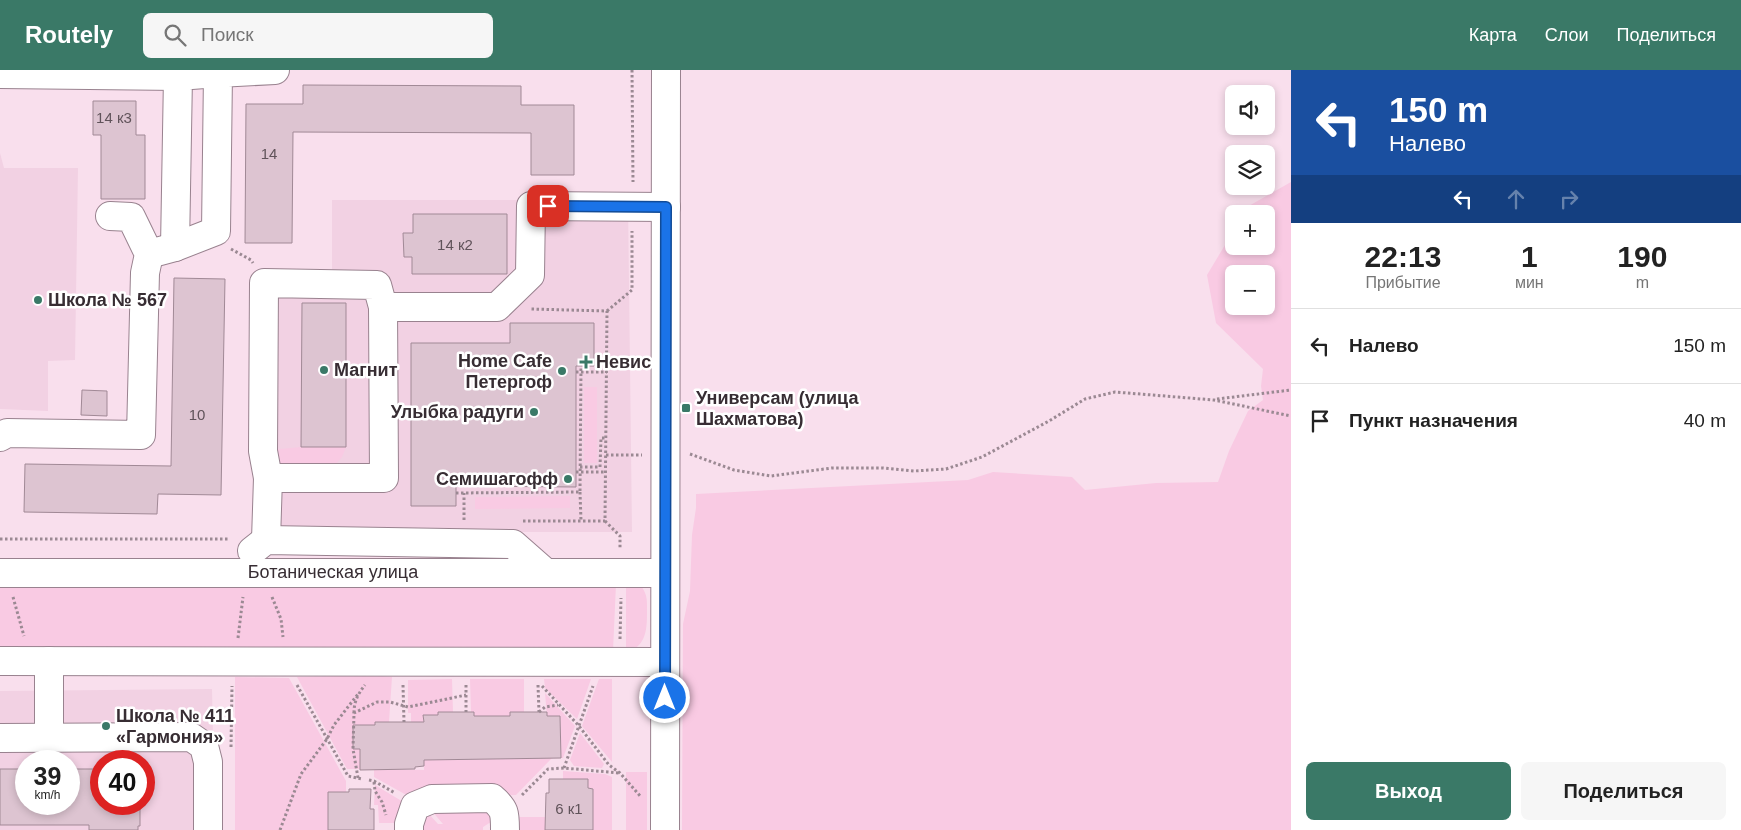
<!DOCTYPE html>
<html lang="ru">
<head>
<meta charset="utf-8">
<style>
  :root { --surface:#fff; --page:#f6f6f6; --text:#222; --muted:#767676; --line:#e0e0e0; --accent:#3a7967 }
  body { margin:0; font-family:Helvetica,sans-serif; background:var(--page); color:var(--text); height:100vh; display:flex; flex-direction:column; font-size:19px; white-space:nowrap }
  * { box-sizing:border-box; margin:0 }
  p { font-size:16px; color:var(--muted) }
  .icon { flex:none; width:28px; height:28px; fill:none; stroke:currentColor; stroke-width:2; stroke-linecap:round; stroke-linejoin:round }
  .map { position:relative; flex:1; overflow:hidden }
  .side { display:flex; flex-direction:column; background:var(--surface); width:450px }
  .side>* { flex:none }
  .hud { background:#1a4fa0; color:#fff; overflow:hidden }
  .buttons { position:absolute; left:1225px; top:15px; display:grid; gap:10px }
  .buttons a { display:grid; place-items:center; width:50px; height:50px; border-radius:8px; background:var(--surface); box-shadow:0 2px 8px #0003; font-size:25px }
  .speed { position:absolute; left:15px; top:680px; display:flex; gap:10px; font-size:25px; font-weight:700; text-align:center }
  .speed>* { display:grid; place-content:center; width:65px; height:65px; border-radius:50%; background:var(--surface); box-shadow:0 2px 8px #0003; line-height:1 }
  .speed small { font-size:12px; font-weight:400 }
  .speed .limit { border:8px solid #d22; background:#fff; color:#111 }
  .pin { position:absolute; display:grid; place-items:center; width:42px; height:42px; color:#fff; margin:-21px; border-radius:10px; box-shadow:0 2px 8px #0006 }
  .me { position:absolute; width:55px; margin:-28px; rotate:0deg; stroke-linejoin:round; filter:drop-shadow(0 0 4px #0008) }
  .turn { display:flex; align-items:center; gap:18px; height:105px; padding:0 15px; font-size:22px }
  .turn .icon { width:65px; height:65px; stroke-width:2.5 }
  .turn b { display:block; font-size:35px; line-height:42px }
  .lanes { display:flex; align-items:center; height:48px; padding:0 15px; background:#0003; justify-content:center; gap:25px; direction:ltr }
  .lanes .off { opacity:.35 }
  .eta { display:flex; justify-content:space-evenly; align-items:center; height:85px; text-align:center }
  .eta b { font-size:30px; font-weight:700; line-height:35px }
  .primary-button { display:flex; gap:10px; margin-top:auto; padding:10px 15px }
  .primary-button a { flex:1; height:58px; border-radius:8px; background:var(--accent); color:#fff; font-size:20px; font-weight:700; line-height:58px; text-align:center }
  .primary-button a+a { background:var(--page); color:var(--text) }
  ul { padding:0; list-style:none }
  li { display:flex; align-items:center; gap:15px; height:75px; padding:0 15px; border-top:1px solid var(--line) }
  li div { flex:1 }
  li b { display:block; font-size:19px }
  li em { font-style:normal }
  header { display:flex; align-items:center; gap:30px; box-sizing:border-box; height:70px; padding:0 25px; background:var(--accent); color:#fff }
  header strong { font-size:24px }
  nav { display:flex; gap:28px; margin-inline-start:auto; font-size:18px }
  .search { width:350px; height:45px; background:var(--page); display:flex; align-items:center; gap:12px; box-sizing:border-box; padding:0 18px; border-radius:8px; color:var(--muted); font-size:19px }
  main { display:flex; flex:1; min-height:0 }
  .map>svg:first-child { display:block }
  .built { fill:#f2d1e3; fill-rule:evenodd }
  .green { fill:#f9cae3; fill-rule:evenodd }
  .building { fill:#ddc4d1; stroke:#a18996 }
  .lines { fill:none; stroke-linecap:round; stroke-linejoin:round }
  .minor-casing { stroke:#99828f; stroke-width:30 }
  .path { stroke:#9b8993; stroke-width:3; stroke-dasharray:2.5 2.5; stroke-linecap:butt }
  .minor { stroke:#fff; stroke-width:28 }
  .route-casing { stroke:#114b97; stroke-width:12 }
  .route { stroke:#1a73e8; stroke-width:9 }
  .poi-dot { fill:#3a7967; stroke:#fff; stroke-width:2 }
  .labels { text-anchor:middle; stroke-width:5; stroke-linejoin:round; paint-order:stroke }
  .number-label { font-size:15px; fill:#60535a }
  .poi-label { font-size:18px; font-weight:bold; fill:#372d33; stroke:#fff; text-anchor:start }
  .street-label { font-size:18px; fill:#372d33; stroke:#fff }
</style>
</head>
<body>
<header>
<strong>Routely</strong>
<div class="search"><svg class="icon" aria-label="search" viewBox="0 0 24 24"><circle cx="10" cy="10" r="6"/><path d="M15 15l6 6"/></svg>Поиск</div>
<nav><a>Карта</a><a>Слои</a><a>Поделиться</a></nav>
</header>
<main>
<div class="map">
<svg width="1291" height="760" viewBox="0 0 1291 760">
  <rect width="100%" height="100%" fill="#f9dfed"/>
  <g class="built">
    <path d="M0,83L4,98H78L75,290L48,291V341L0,339Z"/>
    <path d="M332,130H628L632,462H275L276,215H332Z"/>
    <path d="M212,619L215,760H0V621ZM26,691H69V734H26ZM101,691H144V734H101Z"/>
  </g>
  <g class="green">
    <path d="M1291,112V760H682L683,554L690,521L692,465L696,438V424L968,410L993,402L1072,407L1085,420L1156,413L1218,412L1229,381L1248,341L1263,330L1261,316L1263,299L1216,253L1207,205L1234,160V176H1266V144H1243L1247,137ZM1234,204H1266V236H1234Z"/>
    <rect x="584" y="317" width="13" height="76"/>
    <path d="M301,377H346L342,387L335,395L279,396L270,380Z"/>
    <path d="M570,426V438L475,439V427Z"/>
    <path d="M0,514H616L613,581L0,580Z"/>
    <path d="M626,514L641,516C648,525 647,532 647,543C647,560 646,577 626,582Z"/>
    <path d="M373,605L392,607L389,652L375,655H353L360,679V699H347L297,607Z"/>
    <path d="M235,607L289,608L346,711V722L328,723V760H235Z"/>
    <path d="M452,609L453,642H438V645L423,646L424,656H411V643H408V610Z"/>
    <path d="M470,609H524V642L510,646H474V642H471Z"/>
    <path d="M544,609H591L577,649L545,618Z"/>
    <path d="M599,609H612V692L582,656Z"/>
    <path d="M545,623L575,656L563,688H561L560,646H547Z"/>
    <path d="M580,663L604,694L602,698L574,696L570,690Z"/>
    <path d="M552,688L516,725L410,727L374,707V699L424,700V690Z"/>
    <path d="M563,701L605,704L612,707V760H593V719L563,709Z"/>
    <rect x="626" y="702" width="21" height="58"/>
    <path d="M375,715L405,733L399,753H379L378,735H374Z"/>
    <path d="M431,740H487L494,750L483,757V760H417L427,742L438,754H443Z"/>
    <path d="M514,747H545V760H513Z"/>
  </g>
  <g class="building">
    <path d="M303,15L521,16V35H574V105H531V63L293,62L292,173H245L246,34H303Z"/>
    <path d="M93,31H136V65H145V129H101V65H93Z"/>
    <path d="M413,144H507V204H412V187H404L403,163H413Z"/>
    <path d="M174,208L225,209L221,425L158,424L157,444L24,442L25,394L171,396Z"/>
    <path d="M302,233H346V377H301Z"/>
    <path d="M510,253H594V296H576V417L456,416V436H411V273H510Z"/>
    <path d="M82,320L107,321V346L81,345Z"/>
    <path d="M438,642H474V646H510V642H547V646H560L561,688L424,690V696L415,697V699L360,700V679H353V655H375V652H424L423,645H438Z"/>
    <path d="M0,699H26V734H69V699H101V734H140V756H138V760H89V755H0Z"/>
    <path d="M549,709H588V718L593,719V760H545L546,723H549Z"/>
    <path d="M349,719H371L370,739H374V760H328V722H349Z"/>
  </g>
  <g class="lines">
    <defs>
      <g id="minor">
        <path d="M0,0V4L178,6"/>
        <path d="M175,177L178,6L218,3"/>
        <path d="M149,184L175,177L216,161L218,3L275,0"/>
        <path d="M0,367L7,363L141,365L145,203L149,184L131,147L110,146"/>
        <path d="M268,408L263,381L264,213L377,215L383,237"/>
        <path d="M266,470L268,408H384L383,237H497L530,205L531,136L666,137"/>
        <path d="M252,481L266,470L513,474L546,503"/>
        <path d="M0,503H665"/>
        <path d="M0,591L665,592"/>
        <path d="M0,668L191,667L204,676L208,692V760"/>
        <path d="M49,668V591"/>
        <path d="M409,760V754L415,736L432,729L492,728C505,739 505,743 505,760"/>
        <path d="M665,760L666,0"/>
      </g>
    </defs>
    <use href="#minor" class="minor-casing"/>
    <g class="path">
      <path d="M632,0L633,112"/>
      <path d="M231,179L251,190L253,193"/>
      <path d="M607,241L632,220V161"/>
      <path d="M576,302H607"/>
      <path d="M1217,329L1291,320"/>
      <path d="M690,384L734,400L771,406L832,398H883L914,401L946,399L982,387L1049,351L1085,329L1115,322L1214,330L1291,346"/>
      <path d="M606,385H642"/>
      <path d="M580,397H600L601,368H606"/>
      <path d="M576,402H605"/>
      <path d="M580,422L581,451"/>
      <path d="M456,423L580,422L581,296"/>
      <path d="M464,450V423"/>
      <path d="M523,451H605L607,241L530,239"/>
      <path d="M605,451L620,466V478"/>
      <path d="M0,469H230"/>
      <path d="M13,527L24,566"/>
      <path d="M272,527L281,549L283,567"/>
      <path d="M238,568L243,527"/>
      <path d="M620,569L621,528"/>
      <path d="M297,615L348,706L362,709"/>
      <path d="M403,615L404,652"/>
      <path d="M466,615V642"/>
      <path d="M538,615L539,642"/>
      <path d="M542,616L579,656L609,695L620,703L641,727"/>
      <path d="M539,642L545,637L558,635"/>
      <path d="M354,643C354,631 358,624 365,615"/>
      <path d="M231,677L232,616"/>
      <path d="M564,698L593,616"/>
      <path d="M358,708L353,679L354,643L377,632H390L408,637L466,625"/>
      <path d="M369,710L374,711L395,723"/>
      <path d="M374,712L375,721L382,732L386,745"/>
      <path d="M522,725L548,699L564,698L619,703"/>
      <path d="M280,760L301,704L327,669L334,655L358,624"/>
    </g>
    <use href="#minor" class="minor"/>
  </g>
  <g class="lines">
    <defs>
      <path id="route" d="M548,136L666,137L665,628"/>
    </defs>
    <use href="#route" class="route-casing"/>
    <use href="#route" class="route"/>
  </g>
  <g class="poi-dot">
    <circle cx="38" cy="230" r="5"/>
    <path d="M583.5 284.5h5v5h5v5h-5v5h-5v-5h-5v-5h5z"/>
    <circle cx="324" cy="300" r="5"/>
    <circle cx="562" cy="301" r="5"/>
    <rect x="681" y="333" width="10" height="10" rx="2.5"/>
    <circle cx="534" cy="342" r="5"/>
    <circle cx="568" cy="409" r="5"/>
    <circle cx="106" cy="656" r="5"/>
  </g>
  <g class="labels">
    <g class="number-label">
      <text x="114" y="53">14 к3</text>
      <text x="269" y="89">14</text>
      <text x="455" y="180">14 к2</text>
      <text x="197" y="350">10</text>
      <text x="569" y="744">6 к1</text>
    </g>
    <g class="poi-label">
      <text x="48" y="236">Школа № 567</text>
      <text x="552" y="297" text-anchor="end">Home Cafe<tspan x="552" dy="21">Петергоф</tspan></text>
      <text x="596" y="298">Невис</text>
      <text x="334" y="306">Магнит</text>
      <text x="696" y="334">Универсам (улица<tspan x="696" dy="21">Шахматова)</tspan></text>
      <text x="524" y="348" text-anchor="end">Улыбка радуги</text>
      <text x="558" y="415" text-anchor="end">Семишагофф</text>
      <text x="116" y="652">Школа № 411<tspan x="116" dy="21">«Гармония»</tspan></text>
    </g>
    <g class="street-label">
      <text x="333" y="508">Ботаническая улица</text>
    </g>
  </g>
</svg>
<div class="buttons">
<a><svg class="icon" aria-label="sound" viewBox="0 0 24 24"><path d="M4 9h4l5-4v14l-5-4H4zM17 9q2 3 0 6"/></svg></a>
<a><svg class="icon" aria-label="layers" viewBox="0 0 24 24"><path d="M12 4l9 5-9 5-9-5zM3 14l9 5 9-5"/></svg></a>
<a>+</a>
<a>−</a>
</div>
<div class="speed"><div>39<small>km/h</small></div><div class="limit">40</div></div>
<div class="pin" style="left:548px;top:136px;background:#d93025"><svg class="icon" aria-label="arrive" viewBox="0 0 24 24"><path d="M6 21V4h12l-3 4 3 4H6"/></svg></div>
<svg class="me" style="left:665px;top:628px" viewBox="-20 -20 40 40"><circle r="17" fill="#1a73e8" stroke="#fff" stroke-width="3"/><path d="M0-11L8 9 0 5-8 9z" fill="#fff"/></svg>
</div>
<section class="side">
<div class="hud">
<div class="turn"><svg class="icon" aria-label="left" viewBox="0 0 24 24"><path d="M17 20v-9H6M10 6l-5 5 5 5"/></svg><div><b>150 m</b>Налево</div></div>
<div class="lanes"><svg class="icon" aria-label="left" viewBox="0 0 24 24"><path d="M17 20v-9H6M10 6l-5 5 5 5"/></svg><svg class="icon off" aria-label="ahead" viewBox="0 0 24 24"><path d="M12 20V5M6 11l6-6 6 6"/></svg><svg class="icon off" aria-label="right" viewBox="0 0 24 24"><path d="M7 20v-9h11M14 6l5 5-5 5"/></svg></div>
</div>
<div class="eta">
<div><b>22:13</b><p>Прибытие</p></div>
<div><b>1</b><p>мин</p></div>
<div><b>190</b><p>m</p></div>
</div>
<ul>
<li><svg class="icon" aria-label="left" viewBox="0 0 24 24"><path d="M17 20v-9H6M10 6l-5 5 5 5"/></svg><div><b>Налево</b></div><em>150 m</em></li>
<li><svg class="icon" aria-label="arrive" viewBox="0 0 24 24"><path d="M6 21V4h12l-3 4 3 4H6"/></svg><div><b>Пункт назначения</b></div><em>40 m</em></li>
</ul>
<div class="primary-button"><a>Выход</a><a>Поделиться</a></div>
</section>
</main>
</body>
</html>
